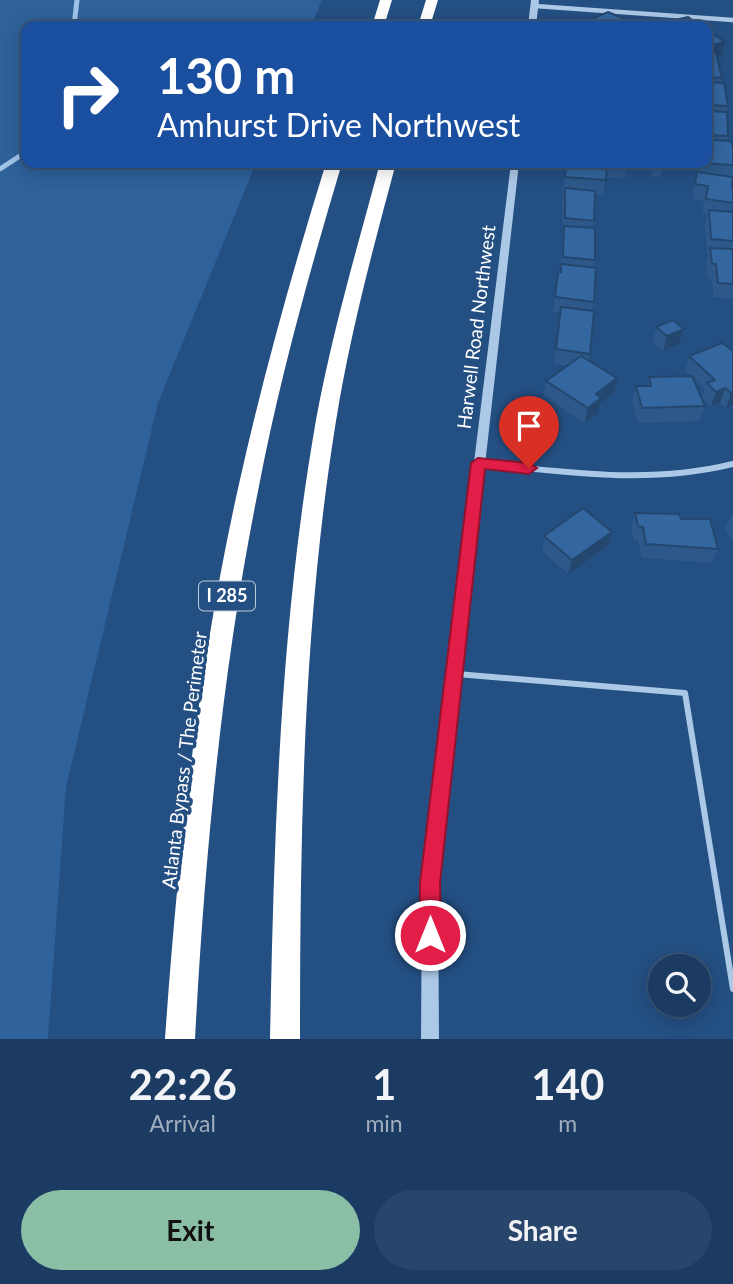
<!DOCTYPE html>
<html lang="en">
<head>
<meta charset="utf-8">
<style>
  :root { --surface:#1b3b62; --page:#28466b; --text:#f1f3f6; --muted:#a0adbe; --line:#395577; --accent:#8abfa5 }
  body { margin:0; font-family:Lato,sans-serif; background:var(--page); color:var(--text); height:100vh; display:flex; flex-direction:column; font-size:26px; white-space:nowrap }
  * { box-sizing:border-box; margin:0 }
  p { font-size:23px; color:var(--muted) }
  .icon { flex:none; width:38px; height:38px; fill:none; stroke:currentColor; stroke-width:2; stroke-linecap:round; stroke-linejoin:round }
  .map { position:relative; height:1039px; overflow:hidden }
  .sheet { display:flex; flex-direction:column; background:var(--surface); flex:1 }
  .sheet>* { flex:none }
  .guide { position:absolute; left:21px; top:21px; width:691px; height:147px; border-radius:14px; box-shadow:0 4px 18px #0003,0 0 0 2px var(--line); background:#1a4fa0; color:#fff; overflow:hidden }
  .buttons { position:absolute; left:648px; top:954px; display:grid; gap:14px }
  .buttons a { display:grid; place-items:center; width:63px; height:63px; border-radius:50%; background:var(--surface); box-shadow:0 4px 18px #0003,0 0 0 2px var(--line); font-size:35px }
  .pin { position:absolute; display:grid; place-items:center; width:60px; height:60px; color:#fff; margin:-72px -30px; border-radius:50% 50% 50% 0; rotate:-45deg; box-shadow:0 0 7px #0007 }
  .pin .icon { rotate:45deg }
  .me { position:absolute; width:77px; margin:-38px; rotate:0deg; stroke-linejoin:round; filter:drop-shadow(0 0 5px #0008) }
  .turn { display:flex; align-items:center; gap:24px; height:147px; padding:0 21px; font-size:32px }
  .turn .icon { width:91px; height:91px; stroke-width:2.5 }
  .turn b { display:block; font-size:49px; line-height:60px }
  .eta { display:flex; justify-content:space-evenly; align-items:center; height:119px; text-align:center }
  .eta b { font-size:42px; font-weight:700; line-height:49px }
  .action { display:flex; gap:14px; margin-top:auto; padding:14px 21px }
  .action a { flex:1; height:80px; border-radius:42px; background:var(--accent); color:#111; font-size:28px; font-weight:700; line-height:80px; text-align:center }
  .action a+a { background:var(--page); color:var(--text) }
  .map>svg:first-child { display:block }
  .green { fill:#2f619a }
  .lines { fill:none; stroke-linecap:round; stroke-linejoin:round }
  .stream { stroke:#a0c3e8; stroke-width:5 }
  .service { stroke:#acc8e7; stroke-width:6 }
  .minor-far1 { stroke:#acc8e7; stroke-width:4.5 }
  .minor { stroke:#acc8e7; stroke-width:6 }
  .tertiary { fill:#acc8e7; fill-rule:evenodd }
  .motorway { fill:#fff; fill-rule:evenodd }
  .wall { fill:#2d5889 }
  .shaded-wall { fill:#24476f }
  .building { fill:#34669f; stroke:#24476f; stroke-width:2 }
  .route { fill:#e11d48; stroke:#92132f; stroke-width:2 }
  .labels { text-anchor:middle; stroke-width:7; stroke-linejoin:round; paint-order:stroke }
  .shield { fill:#244f82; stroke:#bdcada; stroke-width:2 }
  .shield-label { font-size:18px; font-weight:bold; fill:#fff }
  .street-label { font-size:19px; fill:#fff; stroke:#244f82 }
</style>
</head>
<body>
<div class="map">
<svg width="733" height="1039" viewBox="0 0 733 1039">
  <rect width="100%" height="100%" fill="#244f82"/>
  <path class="green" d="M0,0H322L311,26H26V163H256L158,403L66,787L48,1039H0Z"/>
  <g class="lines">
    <g class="stream">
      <path d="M74,26L77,0"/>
      <path d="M0,169L26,152"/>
    </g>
    <path class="service" d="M457,674L685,693L733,989"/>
    <path class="minor-far1" d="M535,6L733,20"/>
    <path class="minor" d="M478,463C564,472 648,485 733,464"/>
    <g class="tertiary">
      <path d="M531,0H539L536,26H528Z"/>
      <path d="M511,163H519L438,883L439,1039H421L422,883Z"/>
    </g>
    <g class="motorway">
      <path d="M380,0H392L384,26H372Z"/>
      <path d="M426,0H438L430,26H418Z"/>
      <path d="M326,163H342C310,270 280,377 259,486C222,669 205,853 195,1039H165C178,853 198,667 239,484C263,376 293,269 326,163Z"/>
      <path d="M380,163H396C373,248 350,334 336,421C303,625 300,833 300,1039H270C274,832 280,625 316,420C332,333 357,248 380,163Z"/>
    </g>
  </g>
  <g class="wall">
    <path d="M707,30L725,42L721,56L717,57L722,78L721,83L728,106L726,112L728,136L727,141L733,148V180L732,186H733V206L731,212H733V299L714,297L711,279H708L706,263L709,254H707L705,225L708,214H702L704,201L692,199L696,175L695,167L696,163H707Z"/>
    <path d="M565,163H628L625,179L606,177L603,195L594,194V221L592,228L595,260L593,268L594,302L592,311L590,354L589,360L614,393L600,403L598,413L585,423L544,396L546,381L567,366L554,364L560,313L553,312L558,272H560V269L563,233L562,203L564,191H563Z"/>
    <path d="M653,163H663L660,177L651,176Z"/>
    <path d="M656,327L679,344L663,351L652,342Z"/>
    <path d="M733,351V405L726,408L720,403L711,406L702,398L704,389L694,379L705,406L700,421L638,423L632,401L636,386H646L649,377L690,376L685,371L689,356Z"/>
    <path d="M635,513L681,519L718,549L712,563L642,558L638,541H634L631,528Z"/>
    <path d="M733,514V541L725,529L731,515Z"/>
    <path d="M612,532L608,546L568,574L542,551L544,536Z"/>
  </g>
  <g class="shaded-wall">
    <path d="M625,19L624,26H612Z"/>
    <path d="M725,42L721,56L707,59V46Z"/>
    <path d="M684,329L679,344L663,351L667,336Z"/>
    <path d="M617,378L614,393L600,403L598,413L585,423L588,408L596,394Z"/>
    <path d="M725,388L720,403L711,406L716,392Z"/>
    <path d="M733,392V405L726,408L731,393Z"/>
    <path d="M612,532L608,546L568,574L572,560Z"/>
  </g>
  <g class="building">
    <path d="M608,12L625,19L612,26H575Z"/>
    <path d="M688,17L701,26H676L670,21Z"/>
    <path d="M707,30L725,42L707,46Z"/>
    <path d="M707,52L716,53L722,78L707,77Z"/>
    <path d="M707,82L724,83L728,106L707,105Z"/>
    <path d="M707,111L727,112L728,136L707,135Z"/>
    <path d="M712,140L731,141L733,148V165L701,163H707V153H709L707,144H713Z"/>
    <path d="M566,163L607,164L606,180L565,177Z"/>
    <path d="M697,172L733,177L732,186H733V203L706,199L708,186L695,184Z"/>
    <path d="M565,188L595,191L594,221L565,218Z"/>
    <path d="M709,210L733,212V241L711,239Z"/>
    <path d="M564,226L595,228V260L563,257Z"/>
    <path d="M710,248L733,249V284L718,283L716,264H712Z"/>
    <path d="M561,264L596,268L594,302L555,297L558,272H561Z"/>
    <path d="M561,307L594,311L590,354L556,349Z"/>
    <path d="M673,320L684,329L667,336L656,327Z"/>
    <path d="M722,343L733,351V392L731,393L725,388L716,392L707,383L715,380L689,356Z"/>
    <path d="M581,356L617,378L596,394L601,398L588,408L546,381Z"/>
    <path d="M692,376L705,406L642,408L636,386H651L649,377Z"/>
    <path d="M583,508L612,532L572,560L544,536Z"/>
    <path d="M635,513L679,514L681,519H710L718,549L646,544L643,527L638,526Z"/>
  </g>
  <path class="route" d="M478,458L529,463L537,468L529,474L485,469L440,883L441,935L438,942L430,945L423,942L420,935V883L471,463Z"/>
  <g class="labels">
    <rect class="shield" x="199" y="581.5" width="56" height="29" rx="5"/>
    <g class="shield-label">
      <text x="227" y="602">I 285</text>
    </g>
    <g class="street-label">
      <text transform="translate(476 327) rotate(-83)" y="7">Harwell Road Northwest</text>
      <text transform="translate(184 760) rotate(-83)" y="7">Atlanta Bypass / The Perimeter</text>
    </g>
  </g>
</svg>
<div class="buttons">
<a><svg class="icon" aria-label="search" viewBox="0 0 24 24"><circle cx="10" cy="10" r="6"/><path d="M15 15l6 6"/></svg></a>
</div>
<div class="pin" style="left:529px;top:468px;background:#d93025"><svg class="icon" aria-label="arrive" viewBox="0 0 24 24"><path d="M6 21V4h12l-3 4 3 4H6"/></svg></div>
<svg class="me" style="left:430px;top:935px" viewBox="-20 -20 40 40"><circle r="17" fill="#e11d48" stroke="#fff" stroke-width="3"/><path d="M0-11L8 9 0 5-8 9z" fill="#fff"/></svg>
<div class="guide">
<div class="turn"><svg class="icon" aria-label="right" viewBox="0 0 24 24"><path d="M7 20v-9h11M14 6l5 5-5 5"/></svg><div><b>130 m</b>Amhurst Drive Northwest</div></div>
</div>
</div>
<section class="sheet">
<div class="eta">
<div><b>22:26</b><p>Arrival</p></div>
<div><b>1</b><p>min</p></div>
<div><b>140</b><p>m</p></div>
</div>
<div class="action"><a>Exit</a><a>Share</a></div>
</section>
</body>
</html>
